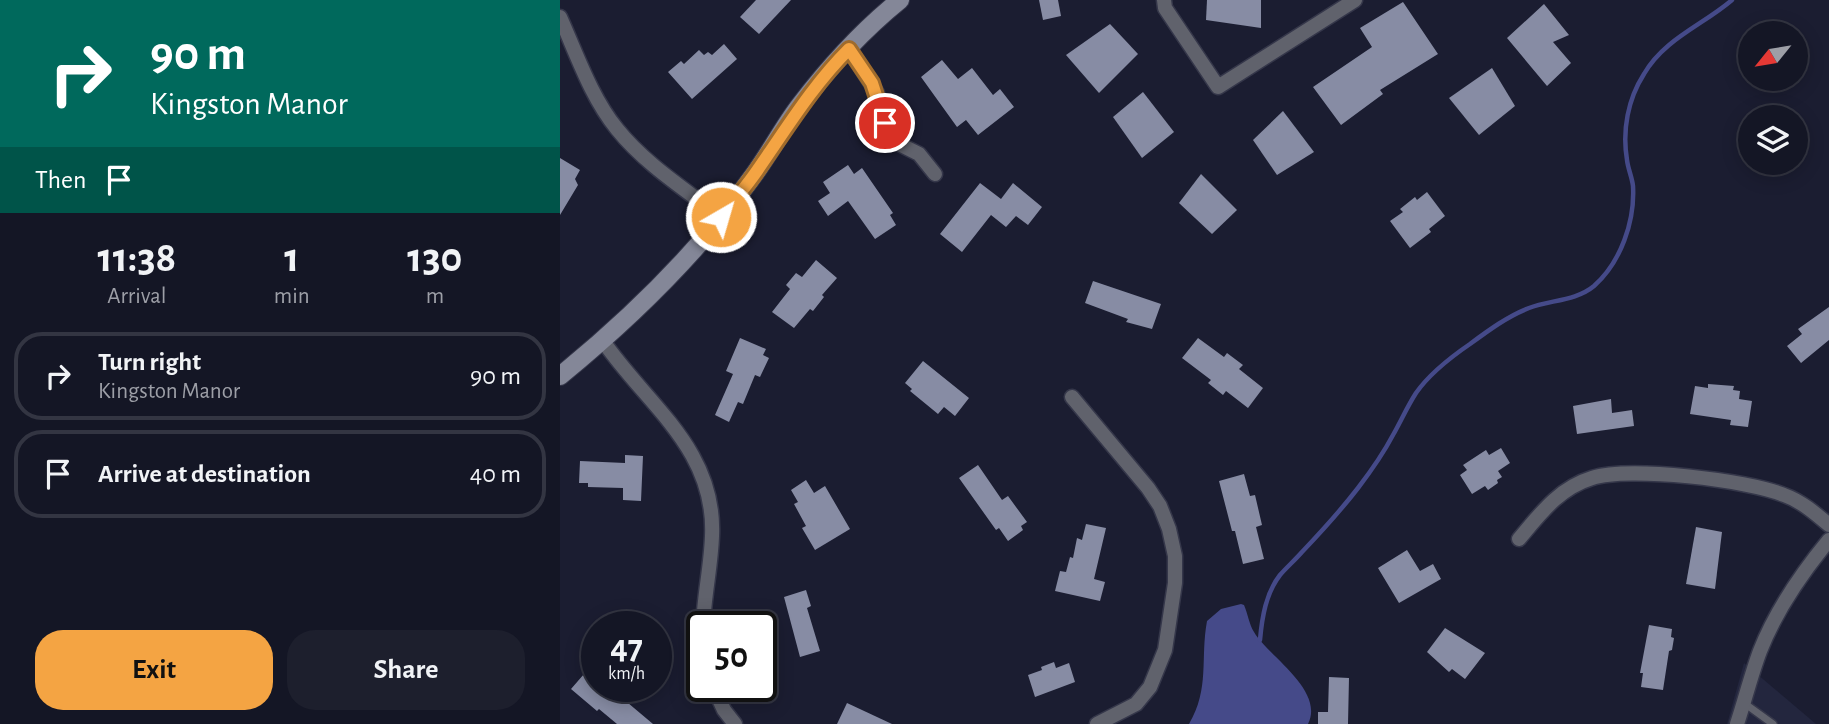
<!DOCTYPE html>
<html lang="en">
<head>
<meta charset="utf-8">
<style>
  :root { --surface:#141625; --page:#1d1f2d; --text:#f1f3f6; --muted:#9d9fa7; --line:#333542; --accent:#f4a443 }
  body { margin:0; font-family:"Alegreya Sans",sans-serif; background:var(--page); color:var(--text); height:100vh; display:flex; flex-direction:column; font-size:26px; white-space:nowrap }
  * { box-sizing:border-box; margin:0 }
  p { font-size:23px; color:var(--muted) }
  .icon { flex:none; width:38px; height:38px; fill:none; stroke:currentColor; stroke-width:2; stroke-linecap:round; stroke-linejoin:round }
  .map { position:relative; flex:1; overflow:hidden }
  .side { display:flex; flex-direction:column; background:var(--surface); width:560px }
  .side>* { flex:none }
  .hud { background:#00695c; color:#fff; overflow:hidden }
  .needle { width:46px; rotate:240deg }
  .controls { position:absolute; left:1178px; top:21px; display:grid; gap:14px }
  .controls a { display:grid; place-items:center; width:70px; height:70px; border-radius:50%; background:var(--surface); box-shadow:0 4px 18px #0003,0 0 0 2px var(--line); font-size:35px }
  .speed { position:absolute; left:21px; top:611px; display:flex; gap:14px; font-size:35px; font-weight:700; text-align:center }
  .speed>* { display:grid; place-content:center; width:91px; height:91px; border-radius:50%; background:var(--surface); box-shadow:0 4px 18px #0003,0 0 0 2px var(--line); line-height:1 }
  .speed small { font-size:18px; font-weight:400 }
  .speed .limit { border:4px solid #111; border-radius:10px; background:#fff; color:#111 }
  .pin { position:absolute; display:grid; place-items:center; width:60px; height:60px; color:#fff; margin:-30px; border:4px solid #fff; border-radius:50%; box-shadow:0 2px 7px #0007 }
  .me { position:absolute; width:77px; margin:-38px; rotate:38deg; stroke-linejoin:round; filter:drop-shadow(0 0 5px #0008) }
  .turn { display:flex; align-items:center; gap:24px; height:147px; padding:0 35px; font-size:32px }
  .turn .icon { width:91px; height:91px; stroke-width:2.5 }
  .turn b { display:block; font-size:49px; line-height:60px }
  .then { display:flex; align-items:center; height:66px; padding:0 35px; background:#0003; gap:14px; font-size:26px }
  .eta { display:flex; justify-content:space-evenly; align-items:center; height:119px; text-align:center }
  .eta b { font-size:42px; font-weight:700; line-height:49px }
  .cta { display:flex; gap:14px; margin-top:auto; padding:14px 35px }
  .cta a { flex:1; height:80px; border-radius:28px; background:var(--accent); color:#111; font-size:28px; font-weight:700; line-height:80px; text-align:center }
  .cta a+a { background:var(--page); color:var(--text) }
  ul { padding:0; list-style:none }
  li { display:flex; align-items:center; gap:21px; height:88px; margin:0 14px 10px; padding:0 21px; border:4px solid var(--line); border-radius:28px }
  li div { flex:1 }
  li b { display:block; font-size:26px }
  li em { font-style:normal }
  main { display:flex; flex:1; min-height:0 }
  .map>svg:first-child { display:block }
  .built { fill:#23263e }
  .water { fill:#454a89 }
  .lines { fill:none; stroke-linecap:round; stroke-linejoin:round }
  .stream { stroke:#454a89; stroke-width:4.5 }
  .building { fill:#878ca4 }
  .lane-casing { stroke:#35374a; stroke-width:10 }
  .street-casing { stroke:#35374a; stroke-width:17 }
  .secondary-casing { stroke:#35374a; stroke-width:20 }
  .lane { stroke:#60626c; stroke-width:7 }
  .street { stroke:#60626c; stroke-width:14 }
  .secondary { stroke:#848798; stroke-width:18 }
  .route-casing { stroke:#9f6b2c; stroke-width:18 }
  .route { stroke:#f4a443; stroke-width:12 }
</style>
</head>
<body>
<main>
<section class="side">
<div class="hud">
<div class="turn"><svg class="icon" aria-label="right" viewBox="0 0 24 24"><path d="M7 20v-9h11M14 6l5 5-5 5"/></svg><div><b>90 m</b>Kingston Manor</div></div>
<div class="then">Then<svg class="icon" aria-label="arrive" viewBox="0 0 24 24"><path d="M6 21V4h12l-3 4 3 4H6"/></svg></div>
</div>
<div class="eta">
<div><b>11:38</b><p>Arrival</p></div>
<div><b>1</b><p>min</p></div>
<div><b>130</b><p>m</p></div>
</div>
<ul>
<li><svg class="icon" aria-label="right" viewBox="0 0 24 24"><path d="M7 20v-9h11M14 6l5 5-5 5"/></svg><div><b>Turn right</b><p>Kingston Manor</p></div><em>90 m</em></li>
<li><svg class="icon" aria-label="arrive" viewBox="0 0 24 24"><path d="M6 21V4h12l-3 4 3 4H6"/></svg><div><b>Arrive at destination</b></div><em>40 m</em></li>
</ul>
<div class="cta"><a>Exit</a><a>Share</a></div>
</section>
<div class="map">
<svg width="1269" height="724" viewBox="0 0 1269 724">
  <rect width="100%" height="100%" fill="#1b1d31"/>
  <path class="built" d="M1184,663L1256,724H1167Z"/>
  <path class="water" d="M681,604L684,605C688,614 689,624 694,632C708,656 765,690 748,724H629C650,688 640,659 647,621L661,609Z"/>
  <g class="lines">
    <path class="stream" d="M700,640C702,617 706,593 720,575C727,567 735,560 742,552C762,531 781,510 798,488C811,471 823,454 833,435C841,421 847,407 856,393C870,373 891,357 910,344C929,330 948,316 969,308C990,300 1016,301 1034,286C1061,262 1075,221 1073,186C1072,177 1068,169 1067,160C1062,130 1068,99 1084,74C1104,39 1143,25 1172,0"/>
  </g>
  <g class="building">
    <path d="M196,0H231L199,34L180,17Z"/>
    <path d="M479,0H498L501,16L483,20Z"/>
    <path d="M647,0H701V28L646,20Z"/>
    <path d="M843,2L878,54L820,90L823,94L781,125L753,87L812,47L800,28Z"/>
    <path d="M984,4L1009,35L993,42L1011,63L987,86L947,38Z"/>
    <path d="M550,24L578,54L539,93L506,55Z"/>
    <path d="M164,44L177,59L132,99L108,72L121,61L124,64L139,50L144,55L148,52L152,55Z"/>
    <path d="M382,60L398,79L412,68L433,95L440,89L454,107L418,135L406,120L397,127L361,77Z"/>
    <path d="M932,68L955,106L919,135L889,98Z"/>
    <path d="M583,92L614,132L582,158L553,117Z"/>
    <path d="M723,111L754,152L717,175L693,140Z"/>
    <path d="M0,158L20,170L15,179L18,185L0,215Z"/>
    <path d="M288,165L294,174L302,168L333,213L330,215L336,225L315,239L288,201L268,216L258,201L270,193L263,182Z"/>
    <path d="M641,174L677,210L652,234L619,203Z"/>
    <path d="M420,183L441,199L453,183L482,207L468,225L456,216L446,227L431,215L402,252L380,234Z"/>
    <path d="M867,192L885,216L869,229L871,232L850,248L830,221L843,212L840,209L855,197L857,200Z"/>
    <path d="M256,260L277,278L262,295L264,297L253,311L250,309L234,328L212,312L230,289L226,285L236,273L242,277Z"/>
    <path d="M533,281L601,304L592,329L566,322L568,319L525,303Z"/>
    <path d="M1269,307V340L1241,363L1227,346L1242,334L1238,329Z"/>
    <path d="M180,338L206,349L203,355L209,358L200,377L195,375L183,404L178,402L169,422L155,415L173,374L166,371Z"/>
    <path d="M638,338L664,357L667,353L683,365L679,369L703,388L688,408L666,391L663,395L648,383L651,380L622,358Z"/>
    <path d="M363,361L409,398L395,416L384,407L378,414L350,391L352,389L345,383Z"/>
    <path d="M1148,384L1174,386L1173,390L1180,391L1179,399L1192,401L1188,427L1170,425L1171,420L1130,414L1135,386L1148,388Z"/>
    <path d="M1051,399L1052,413L1072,410L1074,426L1017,434L1013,406Z"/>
    <path d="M941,448L950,463L938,471L942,477L937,480L938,483L928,490L925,486L912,494L900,475L907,470L903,465L926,450L929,455Z"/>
    <path d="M65,455L83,456L81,501L63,500V488L28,487V483H19L20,461L65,463Z"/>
    <path d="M418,465L442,500L448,496L467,522L461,526L463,530L448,541L439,528L436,530L399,478Z"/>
    <path d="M684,474L690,496L695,495L702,525L696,527L704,559L683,564L675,531H672L659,481Z"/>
    <path d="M246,480L254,493L265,486L290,529L255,550L242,528L246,526L234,504L238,502L231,490Z"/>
    <path d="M526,524L546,528L534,579L545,582L540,601L495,591L500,571L506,572L510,557L513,558L517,538L522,540Z"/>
    <path d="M1136,527L1162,532L1155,589L1126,584Z"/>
    <path d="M847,550L860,571L873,564L881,579L839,603L818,568Z"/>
    <path d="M246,590L251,606L247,608L260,651L240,657L224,597Z"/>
    <path d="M1089,625L1112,629L1111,637L1114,638L1112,650L1109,651L1103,690L1081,687L1083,673H1080Z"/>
    <path d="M885,628L925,653L905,679L892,669L889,672L867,652Z"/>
    <path d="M37,659V686H60L55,692L93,724H57L39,709L37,711L11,689Z"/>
    <path d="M494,662L496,668L509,663L515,682L475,697L468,675L482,670L481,667Z"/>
    <path d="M769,677L789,678L788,724H758V712H768Z"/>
    <path d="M287,703L332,724H277Z"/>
  </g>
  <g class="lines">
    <defs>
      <path id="lane" d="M1184,703L1213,724"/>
      <g id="street">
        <path d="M604,0L605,8L658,87L795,0"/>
        <path d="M0,17C17,55 31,97 57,129C85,164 126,190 161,217"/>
        <path d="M289,49L317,93L326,133L333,141L359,154L375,174"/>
        <path d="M43,341C87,405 156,449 152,536C151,566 144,596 143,626"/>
        <path d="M512,397L588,488L600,506L609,529L615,556V583L605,650L590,687L576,704L537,724"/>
        <path d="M959,539C980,514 999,488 1032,478C1069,466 1188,480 1224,495C1241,501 1255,513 1269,525"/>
        <path d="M153,686L164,710L175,724"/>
        <path d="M1177,724C1185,700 1191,675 1200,651C1216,610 1241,574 1269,540"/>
      </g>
      <path id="secondary" d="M0,376C71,318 139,252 193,176C210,153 223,127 240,105C269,67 303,30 340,0"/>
    </defs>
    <use href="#lane" class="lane-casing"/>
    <use href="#street" class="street-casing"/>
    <use href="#secondary" class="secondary-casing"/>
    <use href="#lane" class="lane"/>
    <use href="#street" class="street"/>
    <use href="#secondary" class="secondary"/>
  </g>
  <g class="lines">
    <defs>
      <path id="route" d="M161,217C172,203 184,189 194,175C225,131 251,87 289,49L312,83L325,123"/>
    </defs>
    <use href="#route" class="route-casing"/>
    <use href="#route" class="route"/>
  </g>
</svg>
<div class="controls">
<a><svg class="needle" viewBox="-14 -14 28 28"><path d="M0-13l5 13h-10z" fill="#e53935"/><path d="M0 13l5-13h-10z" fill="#9d9fa7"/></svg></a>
<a><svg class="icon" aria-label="layers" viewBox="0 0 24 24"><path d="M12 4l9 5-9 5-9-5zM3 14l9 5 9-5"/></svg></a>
</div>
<div class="speed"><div>47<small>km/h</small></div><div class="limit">50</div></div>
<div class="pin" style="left:325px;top:123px;background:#d93025"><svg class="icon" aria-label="arrive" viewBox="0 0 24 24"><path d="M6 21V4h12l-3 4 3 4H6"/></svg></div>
<svg class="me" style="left:161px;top:217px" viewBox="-20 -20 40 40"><circle r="17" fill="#f4a443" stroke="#fff" stroke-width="3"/><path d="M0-11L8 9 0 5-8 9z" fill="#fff"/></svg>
</div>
</main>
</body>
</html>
